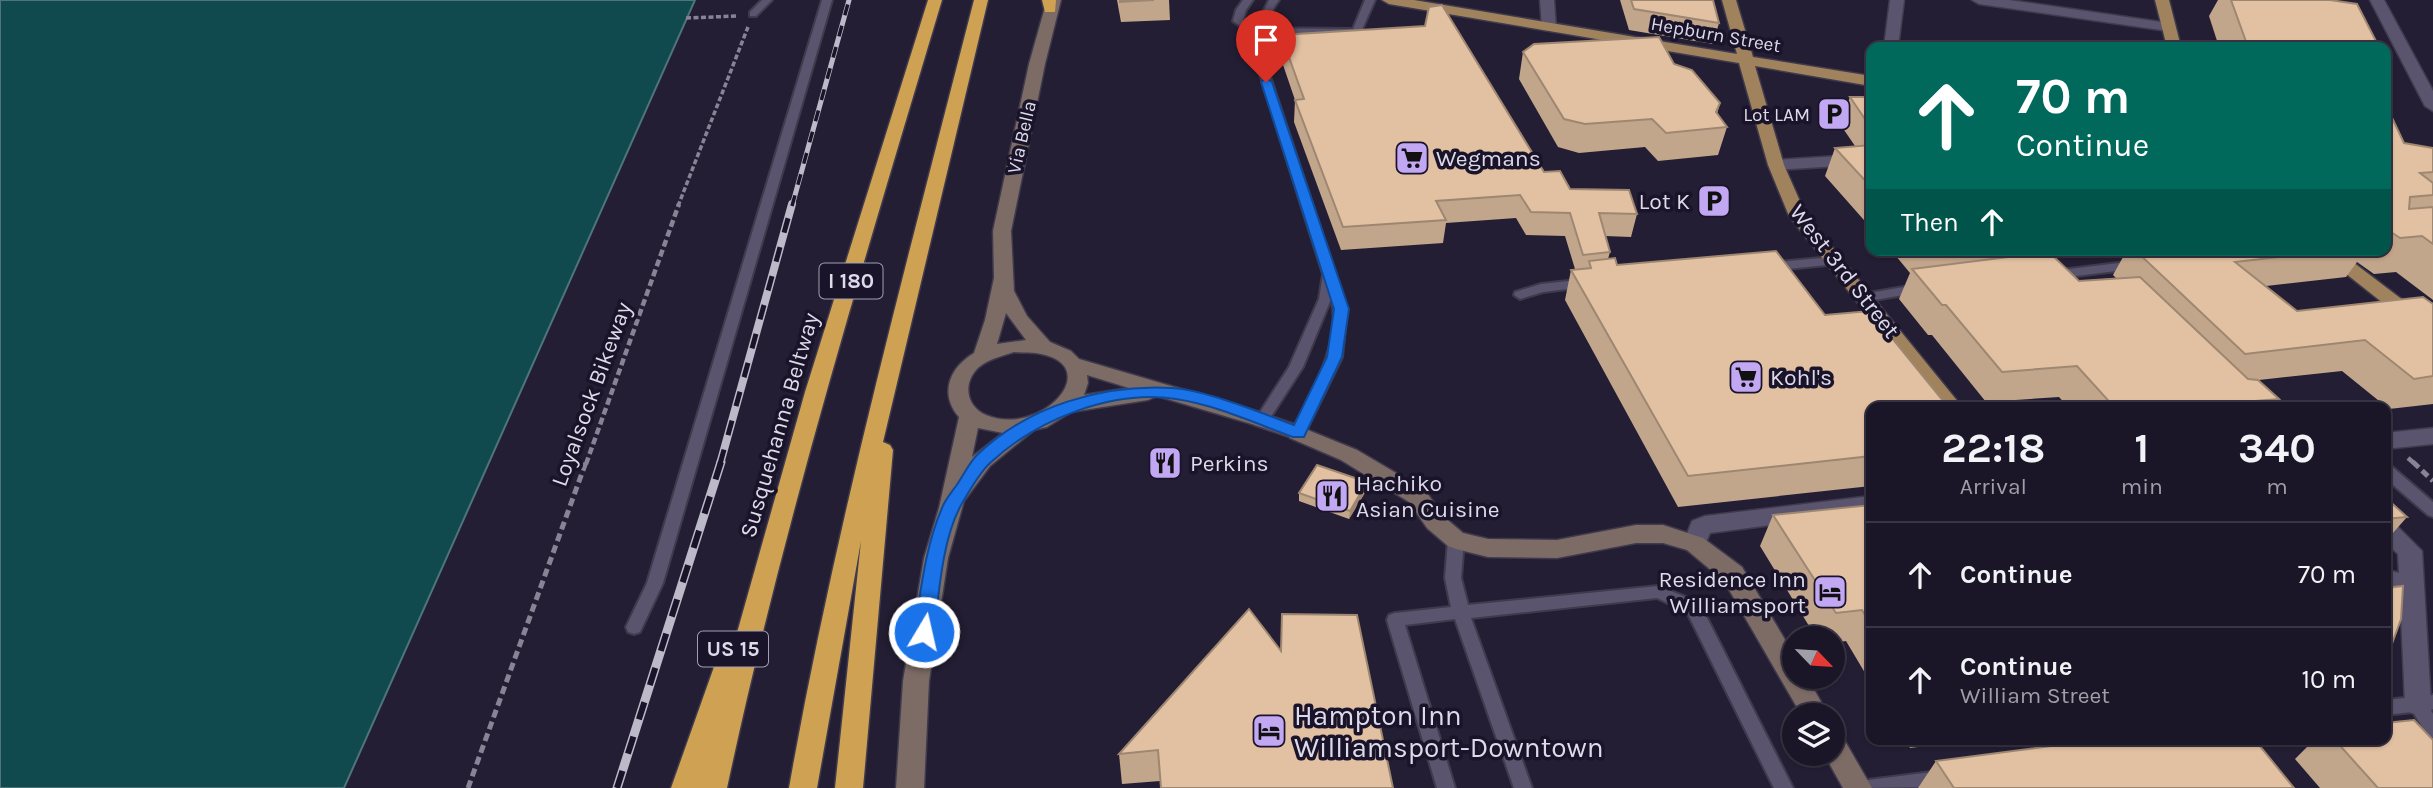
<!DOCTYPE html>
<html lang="en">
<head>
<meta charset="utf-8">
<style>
  :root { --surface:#1b1627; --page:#282333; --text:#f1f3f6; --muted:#a09fa7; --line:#393544 }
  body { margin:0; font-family:Karla,sans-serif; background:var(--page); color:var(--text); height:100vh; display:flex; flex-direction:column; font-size:26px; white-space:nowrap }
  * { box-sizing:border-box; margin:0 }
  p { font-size:23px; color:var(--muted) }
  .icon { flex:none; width:38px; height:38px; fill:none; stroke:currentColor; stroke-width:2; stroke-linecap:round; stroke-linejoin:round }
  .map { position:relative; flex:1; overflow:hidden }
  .side { position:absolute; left:1866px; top:402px; width:525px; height:343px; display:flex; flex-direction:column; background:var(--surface); border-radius:14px; box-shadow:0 2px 5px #0004,0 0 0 2px var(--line) }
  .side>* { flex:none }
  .top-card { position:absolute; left:1866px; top:42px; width:525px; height:214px; border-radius:14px; box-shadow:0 2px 5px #0004,0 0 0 2px var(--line); background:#00695c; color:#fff; overflow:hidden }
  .needle { width:46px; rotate:115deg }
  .buttons { position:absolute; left:1782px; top:626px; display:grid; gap:14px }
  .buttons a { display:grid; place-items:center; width:63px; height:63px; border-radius:50%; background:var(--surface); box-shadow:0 2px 5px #0004,0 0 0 2px var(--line); font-size:35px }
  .pin { position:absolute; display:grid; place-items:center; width:60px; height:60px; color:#fff; margin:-72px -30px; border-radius:50% 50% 50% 0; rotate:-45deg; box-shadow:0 0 7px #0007 }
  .pin .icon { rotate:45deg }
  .me { position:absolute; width:77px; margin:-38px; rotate:9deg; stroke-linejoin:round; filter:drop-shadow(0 0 5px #0008) }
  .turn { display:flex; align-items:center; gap:24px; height:147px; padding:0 35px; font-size:32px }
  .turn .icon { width:91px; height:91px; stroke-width:2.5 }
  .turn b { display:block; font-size:49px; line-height:60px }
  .then { display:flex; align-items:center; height:66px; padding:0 35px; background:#0003; gap:14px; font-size:26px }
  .eta { display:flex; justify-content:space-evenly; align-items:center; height:119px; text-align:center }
  .eta b { font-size:42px; font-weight:700; line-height:49px }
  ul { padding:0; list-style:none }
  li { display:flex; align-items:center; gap:21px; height:105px; padding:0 35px; border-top:2px solid var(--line) }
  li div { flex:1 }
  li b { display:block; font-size:26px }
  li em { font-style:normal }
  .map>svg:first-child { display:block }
  .water { fill:#114a4e; stroke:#4e757c; stroke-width:2 }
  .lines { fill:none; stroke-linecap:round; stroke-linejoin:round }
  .lane-casing { stroke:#3f3a4c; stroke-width:4 }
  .street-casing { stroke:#3f3a4c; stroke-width:3 }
  .secondary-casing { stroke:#3f3a4c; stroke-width:3 }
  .primary-casing { stroke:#3f3a4c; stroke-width:3 }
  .highway-casing { stroke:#3f3a4c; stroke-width:3 }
  .path-far2 { stroke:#888496; stroke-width:3.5; stroke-dasharray:5 2.5; stroke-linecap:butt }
  .path-far1 { stroke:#888496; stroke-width:4.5; stroke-dasharray:7 3.5; stroke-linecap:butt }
  .path { stroke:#888496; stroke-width:5; stroke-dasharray:8 4.5; stroke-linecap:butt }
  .lane { fill:#5a546e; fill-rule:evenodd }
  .street { fill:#5a546e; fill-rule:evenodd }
  .secondary { fill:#7d6b66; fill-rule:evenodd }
  .primary { fill:#a0835d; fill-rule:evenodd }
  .highway { fill:#cea252; fill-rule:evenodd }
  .rail-far2-casing { stroke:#bcb9c9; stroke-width:5 }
  .rail-far1-casing { stroke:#bcb9c9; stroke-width:8 }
  .rail-casing { stroke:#bcb9c9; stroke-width:9 }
  .rail-far2 { stroke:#1a142a; stroke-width:3.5; stroke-dasharray:11; stroke-linecap:butt }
  .rail-far1 { stroke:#1a142a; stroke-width:5; stroke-dasharray:15; stroke-linecap:butt }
  .rail { stroke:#1a142a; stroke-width:6; stroke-dasharray:18; stroke-linecap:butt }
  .wall { fill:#c2a68b }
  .shaded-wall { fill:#9e8771 }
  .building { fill:#e2c1a2; stroke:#9e8771; stroke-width:2 }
  .route { fill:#1a73e8; stroke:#114b97; stroke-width:2 }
  .labels { text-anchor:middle; stroke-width:7; stroke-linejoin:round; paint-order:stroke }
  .far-street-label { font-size:19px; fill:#dddae9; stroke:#1a142a }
  .far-poi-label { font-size:19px; fill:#dddae9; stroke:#1a142a; text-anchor:end }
  .shield { fill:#1a142a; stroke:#a29fb0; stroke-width:2 }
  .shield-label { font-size:21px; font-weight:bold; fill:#dddae9 }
  .poi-label { font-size:23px; fill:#dddae9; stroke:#1a142a; text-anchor:start }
  .street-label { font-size:23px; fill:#dddae9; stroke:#1a142a }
  .near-poi-label { font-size:28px; fill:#dddae9; stroke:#1a142a; text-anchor:start }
</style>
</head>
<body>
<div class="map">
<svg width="2433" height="788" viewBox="0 0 2433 788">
  <rect width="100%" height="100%" fill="#241e34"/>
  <path class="water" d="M0,0H695L344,788H0Z"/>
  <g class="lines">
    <defs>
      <g id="lane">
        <path d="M762,0H772L756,16H750V12Z"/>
        <path d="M822,0H832L663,583L640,632L634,634L628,632L626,627L647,583Z"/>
        <path d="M1243,0H1253L1246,10L1243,20L1250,25L1259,20L1269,0H1279C1271,10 1269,22 1258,28L1353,29L1365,0H1375L1360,34H1256L1347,309L1342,357L1305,433L1298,438L1291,433C1309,397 1344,340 1331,299L1303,367L1267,423H1257L1255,420L1289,367L1319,299L1323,274L1246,30L1233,21L1236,10Z"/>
        <path d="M1832,257L1836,258L1838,261L1836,264L1768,271L1762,267L1768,263Z"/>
        <path d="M2136,261L2140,262L2142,265L2140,268L2052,279L2046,275L2052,271Z"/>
        <path d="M1587,279L1593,283L1591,286L1543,292L1520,299L1514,295L1515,292L1541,284Z"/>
        <path d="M1921,284L1927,288L1926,291L1863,302L1857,298L1863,294Z"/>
        <path d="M2385,464L2390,465L2433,502V517L2428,515L2385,478Z"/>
        <path d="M1456,534L1462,536L1464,540L1461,578L1468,605L1658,586L1699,602L1793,788H1774L1687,612L1657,598L1471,618L1532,788H1514L1455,619L1405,625L1455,788H1437L1387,620L1389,615L1395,613L1451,607L1445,578L1448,540L1450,536Z"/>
        <path d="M2433,695V709L2431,710L2433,714V738L2427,735L2413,712L2385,715V700Z"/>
        <path d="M1940,771L1947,773L1949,779L1947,785L1940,787L1859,788L1861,782L1868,780Z"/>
      </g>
      <g id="street">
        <path d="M1540,0H1554L1556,27L1554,30H1544L1542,27Z"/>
        <path d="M1890,0H1904L1898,47H1884Z"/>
        <path d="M1972,0H2009L2168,23L2175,27L2168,31L1979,4Z"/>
        <path d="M2370,0H2384L2433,91V111L2425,106Z"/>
        <path d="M1871,154V164L1776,170L1768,165L1776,160Z"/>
        <path d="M1262,413L1306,428L1309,433L1306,438L1298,440L1254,425L1251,420L1254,415Z"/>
        <path d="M2433,428V444L2385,449V433Z"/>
        <path d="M1871,496V512L1710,533L1703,550L1695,553L1687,550L1683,544L1692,521L1705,516Z"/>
        <path d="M2385,519L2393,522L2422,551L2431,704L2427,712L2418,715L2409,712L2405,704L2400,592L2385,587V569L2399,573L2398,554L2385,542Z"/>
      </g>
      <g id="secondary">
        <path d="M1047,0H1061L1045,64L1011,231L1014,291L1027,316L1050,342L1071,351L1079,359L1270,415L1273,420L1270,425L1262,427L1157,396L1148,400L1071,412L1047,427L1034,430L990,466L964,501L948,558L929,681L924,788H896L903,681L924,558L939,508L959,417C939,394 949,368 974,353L985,320L994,278L993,231L1029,64ZM1006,313L1026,340L997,344ZM1014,352C1023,353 1033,352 1041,354C1105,367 1041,438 986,415C966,406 962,383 979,367C989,359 1002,356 1014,352ZM1087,375L1129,388L1084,395L1088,383ZM978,428L1003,433L972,457Z"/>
        <path d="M1298,426L1357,450L1425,490L1443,516L1463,533L1488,539L1557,540L1636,525H1663L1703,538L1742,567L1794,655V677H1807L1829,716H1802L1724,581L1687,550L1663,543H1636L1557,558L1488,557L1456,549L1448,546L1427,528L1409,502L1341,460L1290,438L1287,433L1290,428Z"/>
        <path d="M1832,732L1842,736L1872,788H1843L1824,754H1832Z"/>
      </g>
      <g id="primary">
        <path d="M1382,0H1414L1737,54L1722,0H1736L1753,57L1871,76V86L1755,66L1784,165L1806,215L1963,408H1941L1789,216L1768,165L1739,63L1389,4Z"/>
        <path d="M2155,0H2169L2181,47H2167Z"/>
        <path d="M2316,250H2337L2433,323V339L2426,337Z"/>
      </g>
      <g id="highway">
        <path d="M928,0H942C864,261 784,521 727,788H671L720,650L724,643L735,640L805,392Z"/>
        <path d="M974,0H988L883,442L890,445L893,450L863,788H835L861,541L817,788H789C836,522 907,262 974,0Z"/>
        <path d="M1042,0H1056L1055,12H1045Z"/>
      </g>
    </defs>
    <use href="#lane" class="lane-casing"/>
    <use href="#street" class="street-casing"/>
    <use href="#secondary" class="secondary-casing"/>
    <use href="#primary" class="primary-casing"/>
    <use href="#highway" class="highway-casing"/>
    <g class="path-far2">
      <path d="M686,18L738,16"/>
      <path d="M678,206L748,27"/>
    </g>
    <g class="path-far1">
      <path d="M2408,458L2415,464"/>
      <path d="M586,464L679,204"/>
    </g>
    <g class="path">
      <path d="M2413,462L2433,481"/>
      <path d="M468,788L586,462"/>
    </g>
    <use href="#lane" class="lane"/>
    <use href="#street" class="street"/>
    <use href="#secondary" class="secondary"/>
    <use href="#primary" class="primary"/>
    <use href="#highway" class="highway"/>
    <defs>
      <path id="rail-far2" d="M792,206L849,0"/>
      <path id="rail-far1" d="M720,464L792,204"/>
      <path id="rail" d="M617,788L721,462"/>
    </defs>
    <use href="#rail-far2" class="rail-far2-casing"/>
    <use href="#rail-far1" class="rail-far1-casing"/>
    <use href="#rail" class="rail-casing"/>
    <use href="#rail-far2" class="rail-far2"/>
    <use href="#rail-far1" class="rail-far1"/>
    <use href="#rail" class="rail"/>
  </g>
  <g class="wall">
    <path d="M1117,0H1169L1170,20L1121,22Z"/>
    <path d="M1620,0H1713L1719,23L1713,44L1629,30Z"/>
    <path d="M2218,0H2330L2379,47H2219L2209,16Z"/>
    <path d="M1281,35L1544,172L1570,189L1637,214L1631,237L1605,236L1610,252L1608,259L1617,265L1871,408V486L1678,507L1565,300L1571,270L1575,269L1565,236L1526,235L1516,218L1446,223L1443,243L1341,250L1294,122L1295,100L1280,56Z"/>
    <path d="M1523,52L1674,64L1720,103L1717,114L1727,127L1718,155L1658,161L1645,147L1579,153L1558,147L1519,79Z"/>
    <path d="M1850,97H1871V228L1825,176L1835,148L1855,146L1840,124Z"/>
    <path d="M2385,103L2404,143L2433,148V300L2396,272L2374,274L2357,262L2346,277L2266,286L2297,311L2433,304V404L2389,409L2342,371L2259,380L2279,399L2273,408H2069L2059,397L1986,402L1932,335H1928L1899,299L1910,273L1891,250H2032L2030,255L2079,281L2116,278L2113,275L2127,250H2385Z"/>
    <path d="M1366,491L1349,519L1299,501V493Z"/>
    <path d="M2385,497L2407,517L2385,542Z"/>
    <path d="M1871,505V683L1846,641L1832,643V639H1817L1760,546L1773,515Z"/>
    <path d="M1280,650L1160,781L1122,784L1119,754Z"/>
    <path d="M1905,740H1973L1910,748Z"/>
    <path d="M2314,740H2385L2433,788H2320L2295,759Z"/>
    <path d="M1936,761L2294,788H1918Z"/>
  </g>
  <path class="shaded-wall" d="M1367,482L1366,491L1349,519L1350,511Z"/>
  <g class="building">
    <path d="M1120,0H1154L1120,2Z"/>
    <path d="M1631,0H1713L1719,23L1634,9Z"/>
    <path d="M2231,0H2330L2357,4L2379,47H2248Z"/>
    <path d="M1442,5L1544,172L1560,171L1570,189L1629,190L1637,214L1599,213L1610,252L1583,255L1570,213L1531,212L1520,195L1436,201L1446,220L1343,227L1295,100L1304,99L1281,35L1425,26L1429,7Z"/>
    <path d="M1659,37L1674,64L1692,70L1720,103L1716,112L1727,127L1666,133L1652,119L1585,124L1564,119L1523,52L1534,44Z"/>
    <path d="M2385,60L2390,69L2385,68Z"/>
    <path d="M1850,97H1871V125H1869Z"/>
    <path d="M2385,103L2404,143L2433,148V172L2420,173L2433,183V195L2410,197L2409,209L2433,207V244L2422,236L2400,238L2385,228Z"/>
    <path d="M1871,145V187L1835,148Z"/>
    <path d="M1929,250H1954L1931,253Z"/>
    <path d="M2135,250H2342L2235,262L2297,311L2423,297L2433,304V376L2414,379L2365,340L2245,354Z"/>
    <path d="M1776,251L1825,315L1870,311L1949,408H1871V456L1688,476L1571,270L1591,268L1589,261L1615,258L1617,265Z"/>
    <path d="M2049,252L2079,281L2140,277L2248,379L2258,380L2279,399L2170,408H2115L2077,366L2002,372L1946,305H1942L1912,269Z"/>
    <path d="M1317,465L1367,482L1350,511L1299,493Z"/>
    <path d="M2385,497L2407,517L2385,519Z"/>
    <path d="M1871,505V625L1862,610L1836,613L1773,515Z"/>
    <path d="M2403,586L2401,619L2386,660H2385V588Z"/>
    <path d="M1249,609L1281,651L1282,614L1357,615L1393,788H1161L1158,750L1119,754Z"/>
    <path d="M2414,720L2433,740V788H2378L2335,740H2385V723Z"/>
    <path d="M2097,740H2255L2294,788H1954L1936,761Z"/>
  </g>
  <path class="route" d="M1266,78L1272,82L1349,309L1342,357L1304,437H1293C1255,423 1216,405 1176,399C1112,389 1036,420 990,463C979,473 968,493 960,507C942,541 939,594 934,632L931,638L924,640L917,638L914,632C921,591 925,547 942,508C945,500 951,493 956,486C963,476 969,463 977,455C1028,406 1102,384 1172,388C1206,390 1261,413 1294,425L1327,357L1334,309L1261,82Z"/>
  <defs>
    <symbol id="parking-square" viewBox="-11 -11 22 22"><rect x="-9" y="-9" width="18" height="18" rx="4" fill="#c2a7f2" stroke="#1a142a"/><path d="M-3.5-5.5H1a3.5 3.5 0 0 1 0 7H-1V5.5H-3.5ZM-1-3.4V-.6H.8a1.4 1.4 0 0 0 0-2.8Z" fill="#111"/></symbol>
    <symbol id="supermarket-square" viewBox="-11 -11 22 22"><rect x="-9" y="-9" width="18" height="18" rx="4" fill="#c2a7f2" stroke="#1a142a"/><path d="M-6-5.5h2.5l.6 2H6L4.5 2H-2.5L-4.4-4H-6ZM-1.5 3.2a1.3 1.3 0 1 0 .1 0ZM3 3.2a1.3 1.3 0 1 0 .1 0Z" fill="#111"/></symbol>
    <symbol id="restaurant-square" viewBox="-11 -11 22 22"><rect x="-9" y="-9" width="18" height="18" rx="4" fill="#c2a7f2" stroke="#1a142a"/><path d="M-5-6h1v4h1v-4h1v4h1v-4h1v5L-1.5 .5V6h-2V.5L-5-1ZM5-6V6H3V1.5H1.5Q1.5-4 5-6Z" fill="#111"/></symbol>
    <symbol id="hotel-square" viewBox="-11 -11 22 22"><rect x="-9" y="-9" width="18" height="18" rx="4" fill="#c2a7f2" stroke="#1a142a"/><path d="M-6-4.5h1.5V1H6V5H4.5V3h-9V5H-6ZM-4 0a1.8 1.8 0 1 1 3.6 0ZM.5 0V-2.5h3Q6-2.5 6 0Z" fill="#111"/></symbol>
  </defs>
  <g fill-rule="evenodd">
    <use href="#parking-square" x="1815" y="95" width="38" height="38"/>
    <use href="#supermarket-square" x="1393" y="139" width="38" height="38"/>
    <use href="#parking-square" x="1695" y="182" width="38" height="38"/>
    <use href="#supermarket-square" x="1727" y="358" width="38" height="38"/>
    <use href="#restaurant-square" x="1146" y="444" width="38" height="38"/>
    <use href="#restaurant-square" x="1313" y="477" width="38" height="38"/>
    <use href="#hotel-square" x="1811" y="573" width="38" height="38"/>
    <use href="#hotel-square" x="1250" y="712" width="38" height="38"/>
  </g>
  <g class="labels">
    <g class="far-street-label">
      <text transform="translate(1716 34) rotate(10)" y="7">Hepburn Street</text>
      <text transform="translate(1021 137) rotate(-77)" y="7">Via Bella</text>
    </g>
    <g class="far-poi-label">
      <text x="1810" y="121">Lot LAM</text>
    </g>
    <g class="shield">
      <rect x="819.5" y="263.5" width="63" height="35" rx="5"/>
      <rect x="698" y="631.5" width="70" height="35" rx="5"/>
    </g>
    <g class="shield-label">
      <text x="851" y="288">I 180</text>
      <text x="733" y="656">US 15</text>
    </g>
    <g class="poi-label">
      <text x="1436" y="166">Wegmans</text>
      <text x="1690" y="209" text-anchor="end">Lot K</text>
      <text x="1770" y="385">Kohl's</text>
      <text x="1190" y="471">Perkins</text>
      <text x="1356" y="491">Hachiko<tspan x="1356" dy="26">Asian Cuisine</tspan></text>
      <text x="1806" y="587" text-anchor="end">Residence Inn<tspan x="1806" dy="26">Williamsport</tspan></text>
    </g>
    <g class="street-label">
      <text transform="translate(1845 271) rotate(52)" y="8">West 3rd Street</text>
      <text transform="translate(591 394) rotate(-70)" y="8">Loyalsock Bikeway</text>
      <text transform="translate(779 425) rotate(-74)" y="8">Susquehanna Beltway</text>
    </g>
    <g class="near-poi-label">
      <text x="1294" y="725">Hampton Inn<tspan x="1294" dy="32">Williamsport-Downtown</tspan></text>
    </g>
  </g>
</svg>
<div class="buttons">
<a><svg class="needle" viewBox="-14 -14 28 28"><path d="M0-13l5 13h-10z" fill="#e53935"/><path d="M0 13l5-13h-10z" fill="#a09fa7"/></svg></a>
<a><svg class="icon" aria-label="layers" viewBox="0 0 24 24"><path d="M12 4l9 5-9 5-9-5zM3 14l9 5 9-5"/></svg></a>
</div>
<div class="pin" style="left:1266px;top:82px;background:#d93025"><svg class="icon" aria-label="arrive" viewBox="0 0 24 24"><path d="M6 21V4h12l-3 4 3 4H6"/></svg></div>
<svg class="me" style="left:924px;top:632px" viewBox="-20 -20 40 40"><circle r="17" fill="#1a73e8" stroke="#fff" stroke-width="3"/><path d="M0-11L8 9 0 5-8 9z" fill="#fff"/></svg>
<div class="top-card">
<div class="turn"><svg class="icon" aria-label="ahead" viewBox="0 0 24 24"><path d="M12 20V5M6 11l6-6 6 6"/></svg><div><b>70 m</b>Continue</div></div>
<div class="then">Then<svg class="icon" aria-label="ahead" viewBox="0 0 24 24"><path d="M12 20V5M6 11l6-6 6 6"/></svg></div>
</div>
<section class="side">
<div class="eta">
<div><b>22:18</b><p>Arrival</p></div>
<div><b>1</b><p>min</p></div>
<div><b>340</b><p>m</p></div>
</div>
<ul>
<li><svg class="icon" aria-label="ahead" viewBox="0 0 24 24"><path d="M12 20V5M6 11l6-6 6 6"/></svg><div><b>Continue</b></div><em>70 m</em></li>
<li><svg class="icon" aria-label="ahead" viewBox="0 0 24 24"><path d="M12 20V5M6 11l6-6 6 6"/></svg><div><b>Continue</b><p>William Street</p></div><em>10 m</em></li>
</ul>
</section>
</div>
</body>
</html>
